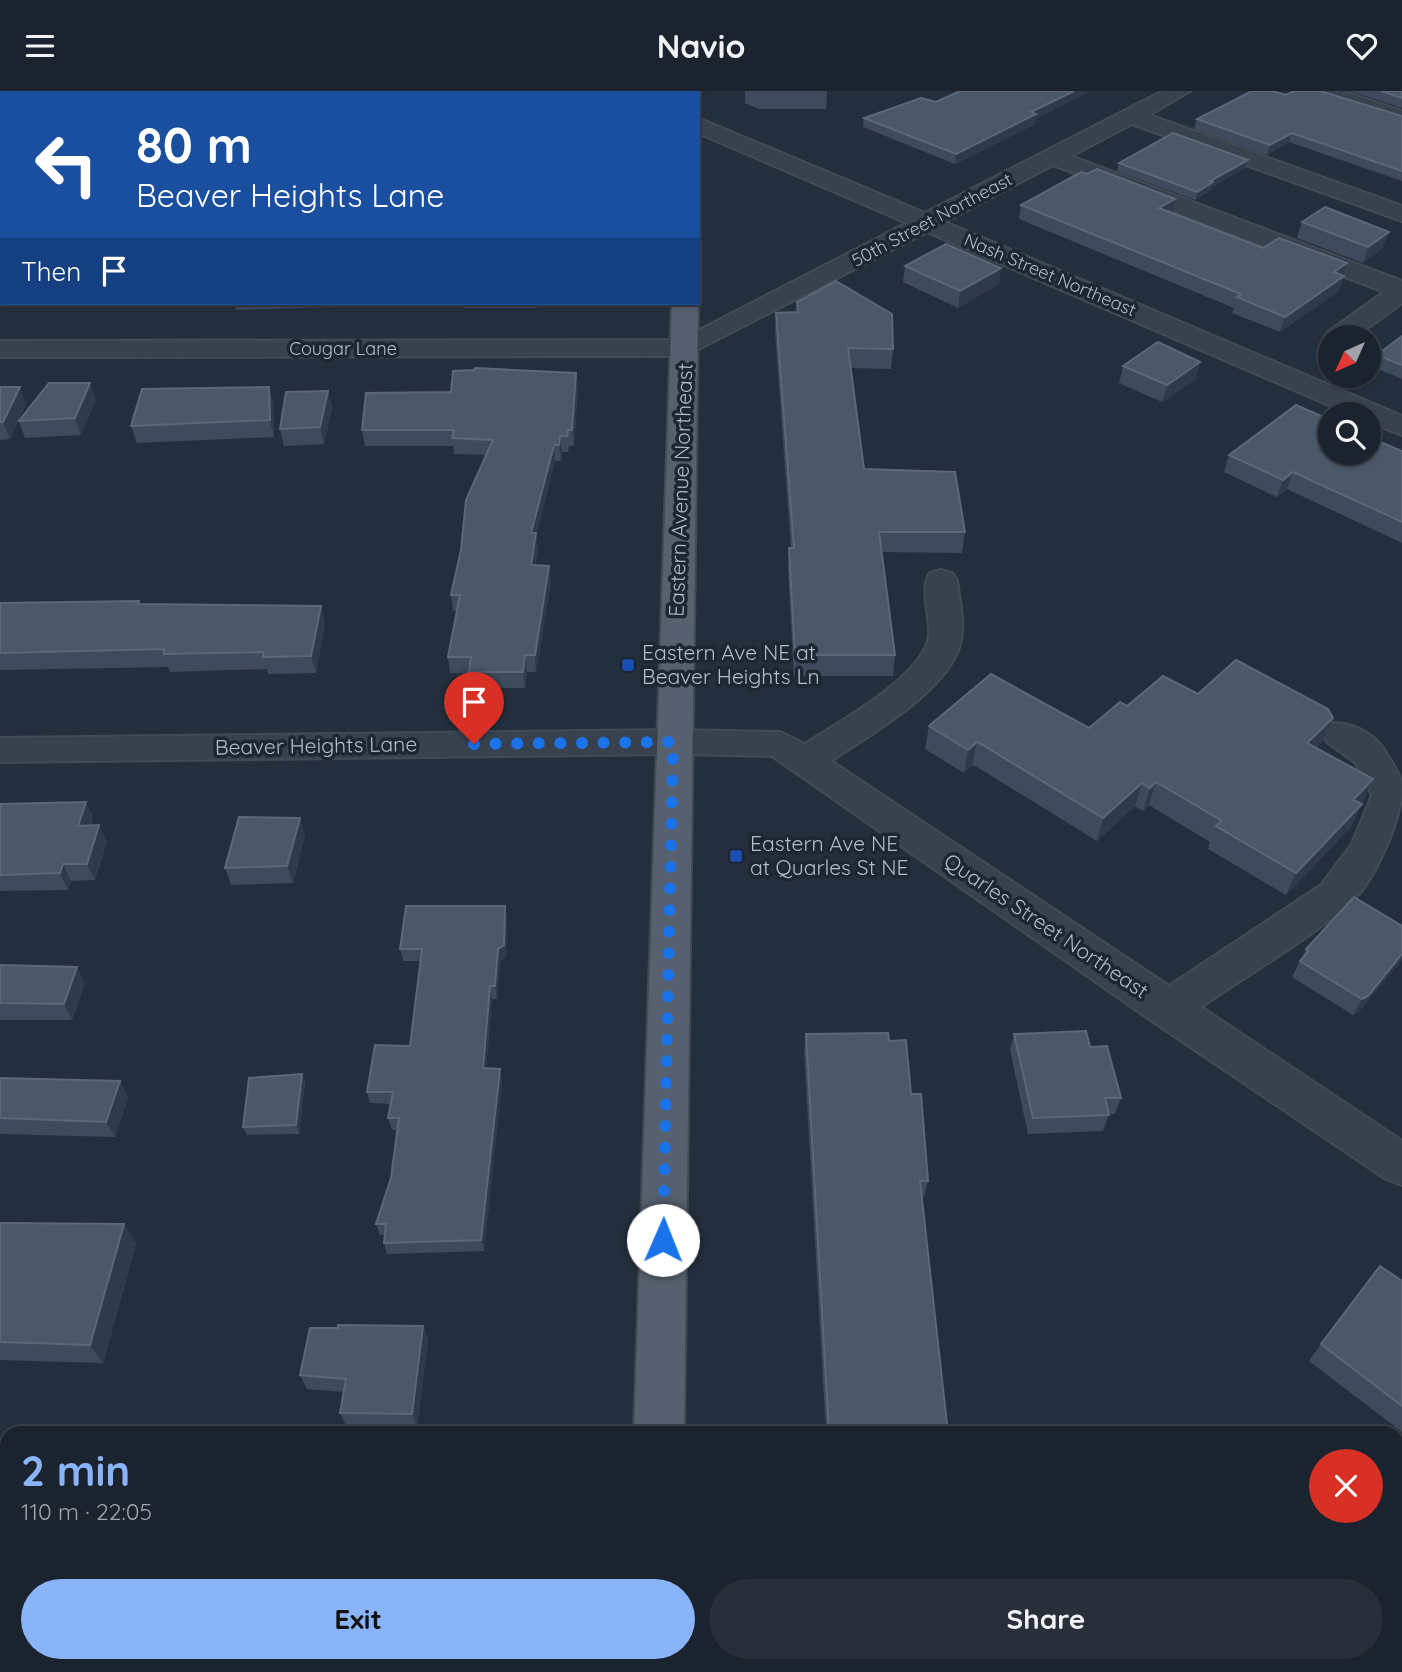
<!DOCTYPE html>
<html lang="en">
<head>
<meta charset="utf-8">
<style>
  :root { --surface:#1b232e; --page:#282f3a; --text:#f1f3f6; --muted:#a0a4aa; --line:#39404a; --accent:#8ab4f8 }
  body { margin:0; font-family:Quicksand,sans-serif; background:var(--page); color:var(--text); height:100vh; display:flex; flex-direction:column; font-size:26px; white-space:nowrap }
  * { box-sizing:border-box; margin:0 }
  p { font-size:23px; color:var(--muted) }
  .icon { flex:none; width:38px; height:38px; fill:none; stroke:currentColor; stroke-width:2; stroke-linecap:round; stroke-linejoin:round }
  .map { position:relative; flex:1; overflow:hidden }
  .sheet { position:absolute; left:0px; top:1335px; width:1404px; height:247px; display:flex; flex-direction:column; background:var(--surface); border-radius:21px 21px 0 0; box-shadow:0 2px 5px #0004,0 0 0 2px var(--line) }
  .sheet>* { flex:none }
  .guide { position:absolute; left:0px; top:0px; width:700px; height:214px; box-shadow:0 2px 5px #0004,0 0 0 2px var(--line); background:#1a4fa0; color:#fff; overflow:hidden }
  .needle { width:46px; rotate:225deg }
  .buttons { position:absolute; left:1318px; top:234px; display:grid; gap:14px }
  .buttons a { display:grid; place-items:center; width:63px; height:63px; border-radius:50%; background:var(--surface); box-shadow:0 2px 5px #0004,0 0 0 2px var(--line); font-size:35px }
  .pin { position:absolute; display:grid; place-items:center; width:60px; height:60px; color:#fff; margin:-72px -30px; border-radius:50% 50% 50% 0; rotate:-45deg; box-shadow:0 0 7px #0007 }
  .pin .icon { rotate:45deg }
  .me { position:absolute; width:77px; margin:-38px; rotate:1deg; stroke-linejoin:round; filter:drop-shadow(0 0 5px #0008) }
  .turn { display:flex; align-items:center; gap:24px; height:147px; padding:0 21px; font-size:32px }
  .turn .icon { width:91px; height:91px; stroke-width:2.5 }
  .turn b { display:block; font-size:49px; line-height:60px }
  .then { display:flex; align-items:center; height:66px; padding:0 21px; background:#0003; gap:14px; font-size:26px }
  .round { display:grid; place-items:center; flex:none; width:74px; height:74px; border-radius:37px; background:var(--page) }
  .headline { display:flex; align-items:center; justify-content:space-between; height:119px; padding:0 21px }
  h1 { font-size:42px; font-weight:700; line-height:52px; color:var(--accent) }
  .button { display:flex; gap:14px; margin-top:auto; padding:14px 21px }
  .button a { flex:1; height:80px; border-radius:42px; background:var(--accent); color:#111; font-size:28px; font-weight:700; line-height:80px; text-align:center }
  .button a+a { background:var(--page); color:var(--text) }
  header { display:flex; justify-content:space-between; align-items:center; height:91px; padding:0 21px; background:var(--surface); font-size:32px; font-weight:700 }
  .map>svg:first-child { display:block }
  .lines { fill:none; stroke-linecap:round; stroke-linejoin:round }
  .minor-casing { stroke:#414a57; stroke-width:4 }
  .major-casing { stroke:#414a57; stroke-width:4 }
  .minor { fill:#38414e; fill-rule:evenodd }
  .major { fill:#56606e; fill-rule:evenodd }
  .wall { fill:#3f4b5c }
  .shaded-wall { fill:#2f3b4b }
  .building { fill:#4b5868; stroke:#5c6777; stroke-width:2 }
  .route { stroke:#1a73e8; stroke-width:12; stroke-dasharray:0 21.6 }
  .transit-dot { fill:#1a4fb4; stroke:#1d2633; stroke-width:2.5 }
  .labels { text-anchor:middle; stroke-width:7; stroke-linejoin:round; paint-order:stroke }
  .far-street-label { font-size:18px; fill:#b4bcc9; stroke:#1d2633 }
  .street-label { font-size:21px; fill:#b4bcc9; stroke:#1d2633 }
  .poi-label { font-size:21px; fill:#b4bcc9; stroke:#1d2633; text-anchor:start }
</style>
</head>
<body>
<header><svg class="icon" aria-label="menu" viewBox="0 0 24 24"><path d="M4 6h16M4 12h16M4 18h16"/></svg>Navio<svg class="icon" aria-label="heart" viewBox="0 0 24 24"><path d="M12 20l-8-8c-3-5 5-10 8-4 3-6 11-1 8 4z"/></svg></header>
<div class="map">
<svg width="1402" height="1581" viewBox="0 0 1402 1581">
  <rect width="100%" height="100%" fill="#242f3e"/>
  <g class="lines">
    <defs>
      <g id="minor">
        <path d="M1163,0H1190L1149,24L1402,115V130L1132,33L1071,65L1402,190V212L1354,247H1330V253H1328L1324,247L1328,241L1384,201L1053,74L945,131L1402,325V344L1368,331V324H1352L927,141L685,265L0,266V250L680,249L907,132L698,42V27L925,122Z"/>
        <path d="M1310,0H1342L1402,20V34L1313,5Z"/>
        <rect x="0" y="92" width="2" height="15"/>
        <path d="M941,479L952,482L957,489C959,508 965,529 961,549C952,598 869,644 831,670L1169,895L1321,794L1352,753L1372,704L1355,671L1327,651L1321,642L1327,633C1347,628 1374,642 1385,660C1391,670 1400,683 1402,693C1402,729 1374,794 1346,816C1301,853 1249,883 1201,916L1402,1050V1094L1386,1088L1152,930L772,665L673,663L0,671V647L673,639L780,641L805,653C837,632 924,585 929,545C931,526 919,498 930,482Z"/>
        <path d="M0,1392L7,1393V1445L0,1444Z"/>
      </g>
      <g id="major">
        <rect x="675" y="0" width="22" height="2"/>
        <path d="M672,212H698L684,1342H634Z"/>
        <rect x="627" y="1575" width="56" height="6"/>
      </g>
    </defs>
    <use href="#minor" class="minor-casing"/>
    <use href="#major" class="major-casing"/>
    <use href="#minor" class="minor"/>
    <use href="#major" class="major"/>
  </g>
  <g class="wall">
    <path d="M745,0H827L826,18H759L745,12Z"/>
    <path d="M1350,0H1402V17Z"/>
    <path d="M2,2V53L0,52V16Z"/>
    <path d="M1286,4L1402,25V90L1289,51L1267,64L1194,38L1197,28Z"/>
    <path d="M936,11L1036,28L1035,33L955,73L863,36L864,27Z"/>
    <path d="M1248,69L1245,77L1212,96L1211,99L1195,109L1117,80L1119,72Z"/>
    <path d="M1087,83L1175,108L1172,122L1263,157L1344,185L1339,200L1280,241L1232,222L1234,217L1019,128L1021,114Z"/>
    <path d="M1302,131L1383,157L1363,172L1297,147Z"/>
    <path d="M905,175L1001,177L999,193L958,217L903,191Z"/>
    <path d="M797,211L893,258L891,278L851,277L864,378L965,441L962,462L882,461L895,564L893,585H794L788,478L789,457H791L775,241L776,222L796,221Z"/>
    <path d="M95,212H397L396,214L236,219L235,216H96Z"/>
    <path d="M464,212H537V217H465Z"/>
    <path d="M1402,245V288L1373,276L1377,264Z"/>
    <path d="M1123,275L1196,288L1162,311L1119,292Z"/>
    <path d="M576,282L578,297L574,355H569L568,361H562L561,370H555L536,444L538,459L535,474L549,475L551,491L536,581H527L525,597H471L469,583L450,582L448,566L457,520H453L451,504L486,364L454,363L453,355H365L362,339L451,301Z"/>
    <path d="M0,296L26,312L10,348L0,349Z"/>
    <path d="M269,296L273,313L274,346L137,352L131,335Z"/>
    <path d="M328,300L332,317L324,353L284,355L280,338Z"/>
    <path d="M96,309L81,344L25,347L19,330Z"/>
    <path d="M1402,360V452L1287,398L1277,406L1224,381L1229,364Z"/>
    <path d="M139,510L140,513L321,515L325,533L316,582L268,583L267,578L170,581L168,576L0,579V512Z"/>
    <path d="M1198,603L1333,627L1323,650L1316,657L1363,710L1360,713L1351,736L1286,804L1208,758L1210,751L1149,714L1143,720L1135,715L1097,750L977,676L972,674L964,682L925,658L929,635L1089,637L1127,615Z"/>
    <path d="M86,711L93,727L91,734L107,750L95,789L71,790L68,799L0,800V713Z"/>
    <path d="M305,744L293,792L231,794L225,777Z"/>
    <path d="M505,815L507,828L506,866L500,870L497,908H492L486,978L502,990L484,1160L387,1163L384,1152L385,1144H380L376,1133L391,1087L397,1039H392L388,1027L391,1013L370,1012L367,1001L410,955L420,870H403L400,858Z"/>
    <path d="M1402,835L1359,921L1353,924L1292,886L1306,858Z"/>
    <path d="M0,874L85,892L72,929H0Z"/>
    <path d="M806,943L889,950L911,1003L928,1090L924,1106H922L948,1342H826L804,959Z"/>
    <path d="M1014,943L1090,956L1121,1007L1115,1023H1109L1103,1040L1028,1043L1010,959Z"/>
    <path d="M302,983L305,991L299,1043L247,1044L243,1036Z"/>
    <path d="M0,987L120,990L128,1007L115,1046L0,1043Z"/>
    <path d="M0,1132L124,1133L136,1153L103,1272L0,1269Z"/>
    <path d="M1402,1190V1341L1309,1270L1321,1253Z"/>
    <path d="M423,1235L428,1249L417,1336L346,1335L340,1322L343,1301L307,1298L300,1284Z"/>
    <path d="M1402,1356V1378L1396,1375V1364Z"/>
  </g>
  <g class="shaded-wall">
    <path d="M488,0H500L498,2H487Z"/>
    <path d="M1074,0H1091L1036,28L1035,33L955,73L956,63L1031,21Z"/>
    <path d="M1292,42L1289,51L1267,64L1270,54Z"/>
    <path d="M1248,69L1245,77L1212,96L1211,99L1195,109L1197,101L1210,90Z"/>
    <path d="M1175,108L1172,122L1159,117Z"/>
    <path d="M1389,141L1383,157L1363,172L1368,156Z"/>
    <path d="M1347,172L1339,200L1280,241L1285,226L1334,181Z"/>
    <path d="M1001,177L999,193L958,217L960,200Z"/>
    <path d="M1200,271L1196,288L1162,311L1167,294Z"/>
    <path d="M576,282L578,297L574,355L572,339Z"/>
    <path d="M90,292L96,309L81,344L75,327Z"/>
    <path d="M20,296L26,312L10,348L3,331Z"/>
    <path d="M269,296L273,313L274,346L270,329Z"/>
    <path d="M328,300L332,317L324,353L320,336Z"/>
    <path d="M560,345L562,361L561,370L559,354Z"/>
    <path d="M554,354L555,370L536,444L538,459L533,490L531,474V442Z"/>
    <path d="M1293,381L1287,398L1277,406L1283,389Z"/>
    <path d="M549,475L551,491L536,581L535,564Z"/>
    <path d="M321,515L325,533L316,582L311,565Z"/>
    <path d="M525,564L527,581L525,597L523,581Z"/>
    <path d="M1333,627L1323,650L1297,674L1307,652Z"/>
    <path d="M977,651L972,674L964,682L968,659Z"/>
    <path d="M1373,688L1363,710L1343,731L1353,709Z"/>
    <path d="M1156,691L1149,714L1143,720L1150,697Z"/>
    <path d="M1142,692L1135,715L1097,750L1103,727Z"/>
    <path d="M86,711L93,727L86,751L78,735Z"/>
    <path d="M1362,713L1351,736L1286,804L1296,782Z"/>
    <path d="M300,727L305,744L293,792L287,775Z"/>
    <path d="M99,734L107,750L95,789L87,773Z"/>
    <path d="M63,773L71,790L68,799L60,782Z"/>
    <path d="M505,815L507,828L506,866L500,870L497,908L495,895L498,858Z"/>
    <path d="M1402,863V869L1359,921L1353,924L1362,908Z"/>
    <path d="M77,876L85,892L72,929L64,913Z"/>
    <path d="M490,895L492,908L485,989L483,977Z"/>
    <path d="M500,978L502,990L484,1160L481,1149Z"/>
    <path d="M302,983L305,991L299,1043L296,1034Z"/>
    <path d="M120,990L128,1007L115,1046L106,1031Z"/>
    <path d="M124,1133L136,1153L103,1272L90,1254Z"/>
    <path d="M423,1235L428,1249L417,1336L412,1323Z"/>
  </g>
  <g class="building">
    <path d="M0,0H116L118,2H2V43L0,42Z"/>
    <path d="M183,0H488L487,2H180Z"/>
    <path d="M960,0H1074L1031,21L1036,23L956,63L864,27L921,7L936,11Z"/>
    <path d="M1252,0H1273L1286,4L1294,0H1320L1402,25V80L1292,42L1270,54L1197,28Z"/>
    <path d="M1381,0H1402V7Z"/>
    <path d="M1173,42L1248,69L1210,90L1213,91L1197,101L1119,72Z"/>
    <path d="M1097,78L1175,108L1159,117L1263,157L1279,147L1347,172L1334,181L1344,185L1285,226L1237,206L1241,203L1021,114L1081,81L1087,83Z"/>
    <path d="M1325,116L1389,141L1368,156L1302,131Z"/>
    <path d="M946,153L1001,177L960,200L905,175Z"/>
    <path d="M836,190L892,223L893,258L848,257L864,378L955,381L965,441H879L895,564H795L789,457H794L776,222L798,221L797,211Z"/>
    <path d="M1402,245V274L1377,264Z"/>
    <path d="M1158,251L1200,271L1167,294L1123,275Z"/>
    <path d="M475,277L576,282L572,339H568L567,345H560L559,354H554L531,442H536L531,474L549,475L535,564H525L523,581H469L471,566H448L460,504H451L461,459L466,409L493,349L452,347L454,339H362L366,302L451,301L453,280L474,279Z"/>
    <path d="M49,292H90L75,327L19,330Z"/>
    <path d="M0,296H20L3,331H0Z"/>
    <path d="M269,296L270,329L131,335L142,298Z"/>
    <path d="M328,300L320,336L280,338L286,301Z"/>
    <path d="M1296,314L1330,329V362H1368V346L1402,360V431L1293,381L1283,389L1229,364Z"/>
    <path d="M139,510L138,513L321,515L311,565L263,566V561L164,563V558L0,562V512Z"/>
    <path d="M1236,569L1328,618L1333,627L1307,652L1373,688L1353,709L1362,713L1296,782L1216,735L1222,730L1156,691L1150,697L1142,692L1103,727L981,653L977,651L968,659L929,635L991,583L1089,637L1120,611L1127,615L1163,585L1198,603Z"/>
    <path d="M86,711L78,735L99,734L87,773H63L60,782L0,784V713Z"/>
    <path d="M239,726L300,727L287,775L225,777Z"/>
    <path d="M1354,806L1402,835V863L1368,905L1362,908L1300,870L1309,860L1306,858Z"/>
    <path d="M406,815H505L504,854L498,858L495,895H490L483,977L500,978L481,1149L384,1152L386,1133H376L391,1087L399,1027H388L393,1001H367L375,954L410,955L422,858H400Z"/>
    <path d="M0,874L77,876L64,913L0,912Z"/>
    <path d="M1086,940L1090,956L1107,955L1121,1007H1105L1109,1024L1033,1027L1014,943Z"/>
    <path d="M888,942L889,950L906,949L911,1003H921L928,1090H920L948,1342H829L806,943Z"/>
    <path d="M302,983L296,1034L243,1036L249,987Z"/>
    <path d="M0,987L120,990L106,1031L0,1027Z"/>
    <path d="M0,1132L124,1133L90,1254L0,1251Z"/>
    <path d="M1380,1175L1402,1190V1315L1321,1253Z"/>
    <path d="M338,1234L423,1235L412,1323L340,1322L346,1288L300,1284L310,1237H338Z"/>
    <rect x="329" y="1577" width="81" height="4"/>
  </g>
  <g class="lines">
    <path class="route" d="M474,653L673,651L663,1149"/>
  </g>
  <g class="transit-dot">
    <rect x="621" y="567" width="14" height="14" rx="3.5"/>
    <rect x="729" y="758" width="14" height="14" rx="3.5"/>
  </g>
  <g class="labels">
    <g class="far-street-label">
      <text transform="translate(932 129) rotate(-28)" y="6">50th Street Northeast</text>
      <text transform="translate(1050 184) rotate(23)" y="6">Nash Street Northeast</text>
      <text x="343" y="264">Cougar Lane</text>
    </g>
    <g class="street-label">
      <text transform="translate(681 399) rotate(-88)" y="7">Eastern Avenue Northeast</text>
      <text transform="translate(316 655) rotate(-1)" y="7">Beaver Heights Lane</text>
      <text transform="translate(1046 835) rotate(34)" y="7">Quarles Street Northeast</text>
    </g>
    <g class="poi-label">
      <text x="642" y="569">Eastern Ave NE at<tspan x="642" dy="24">Beaver Heights Ln</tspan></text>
      <text x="750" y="760">Eastern Ave NE<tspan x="750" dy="24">at Quarles St NE</tspan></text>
    </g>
  </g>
</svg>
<div class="buttons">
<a><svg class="needle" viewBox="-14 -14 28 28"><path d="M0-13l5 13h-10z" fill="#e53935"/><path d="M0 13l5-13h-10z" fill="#a0a4aa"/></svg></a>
<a><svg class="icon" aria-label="search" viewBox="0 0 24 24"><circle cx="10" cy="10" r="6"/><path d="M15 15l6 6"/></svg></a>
</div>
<div class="pin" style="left:474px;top:653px;background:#d93025"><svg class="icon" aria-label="arrive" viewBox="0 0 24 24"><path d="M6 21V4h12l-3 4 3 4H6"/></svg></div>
<svg class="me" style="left:663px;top:1149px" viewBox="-20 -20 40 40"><circle r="19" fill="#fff"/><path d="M0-13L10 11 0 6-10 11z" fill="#1a73e8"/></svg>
<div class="guide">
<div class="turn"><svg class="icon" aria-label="left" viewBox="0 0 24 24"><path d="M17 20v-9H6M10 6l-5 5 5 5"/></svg><div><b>80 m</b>Beaver Heights Lane</div></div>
<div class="then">Then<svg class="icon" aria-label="arrive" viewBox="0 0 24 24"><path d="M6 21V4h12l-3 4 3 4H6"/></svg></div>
</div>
<section class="sheet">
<div class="headline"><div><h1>2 min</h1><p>110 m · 22:05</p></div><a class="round" style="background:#d93025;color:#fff"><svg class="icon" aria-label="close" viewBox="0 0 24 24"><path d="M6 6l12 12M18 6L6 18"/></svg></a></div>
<div class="button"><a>Exit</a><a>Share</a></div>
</section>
</div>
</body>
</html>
